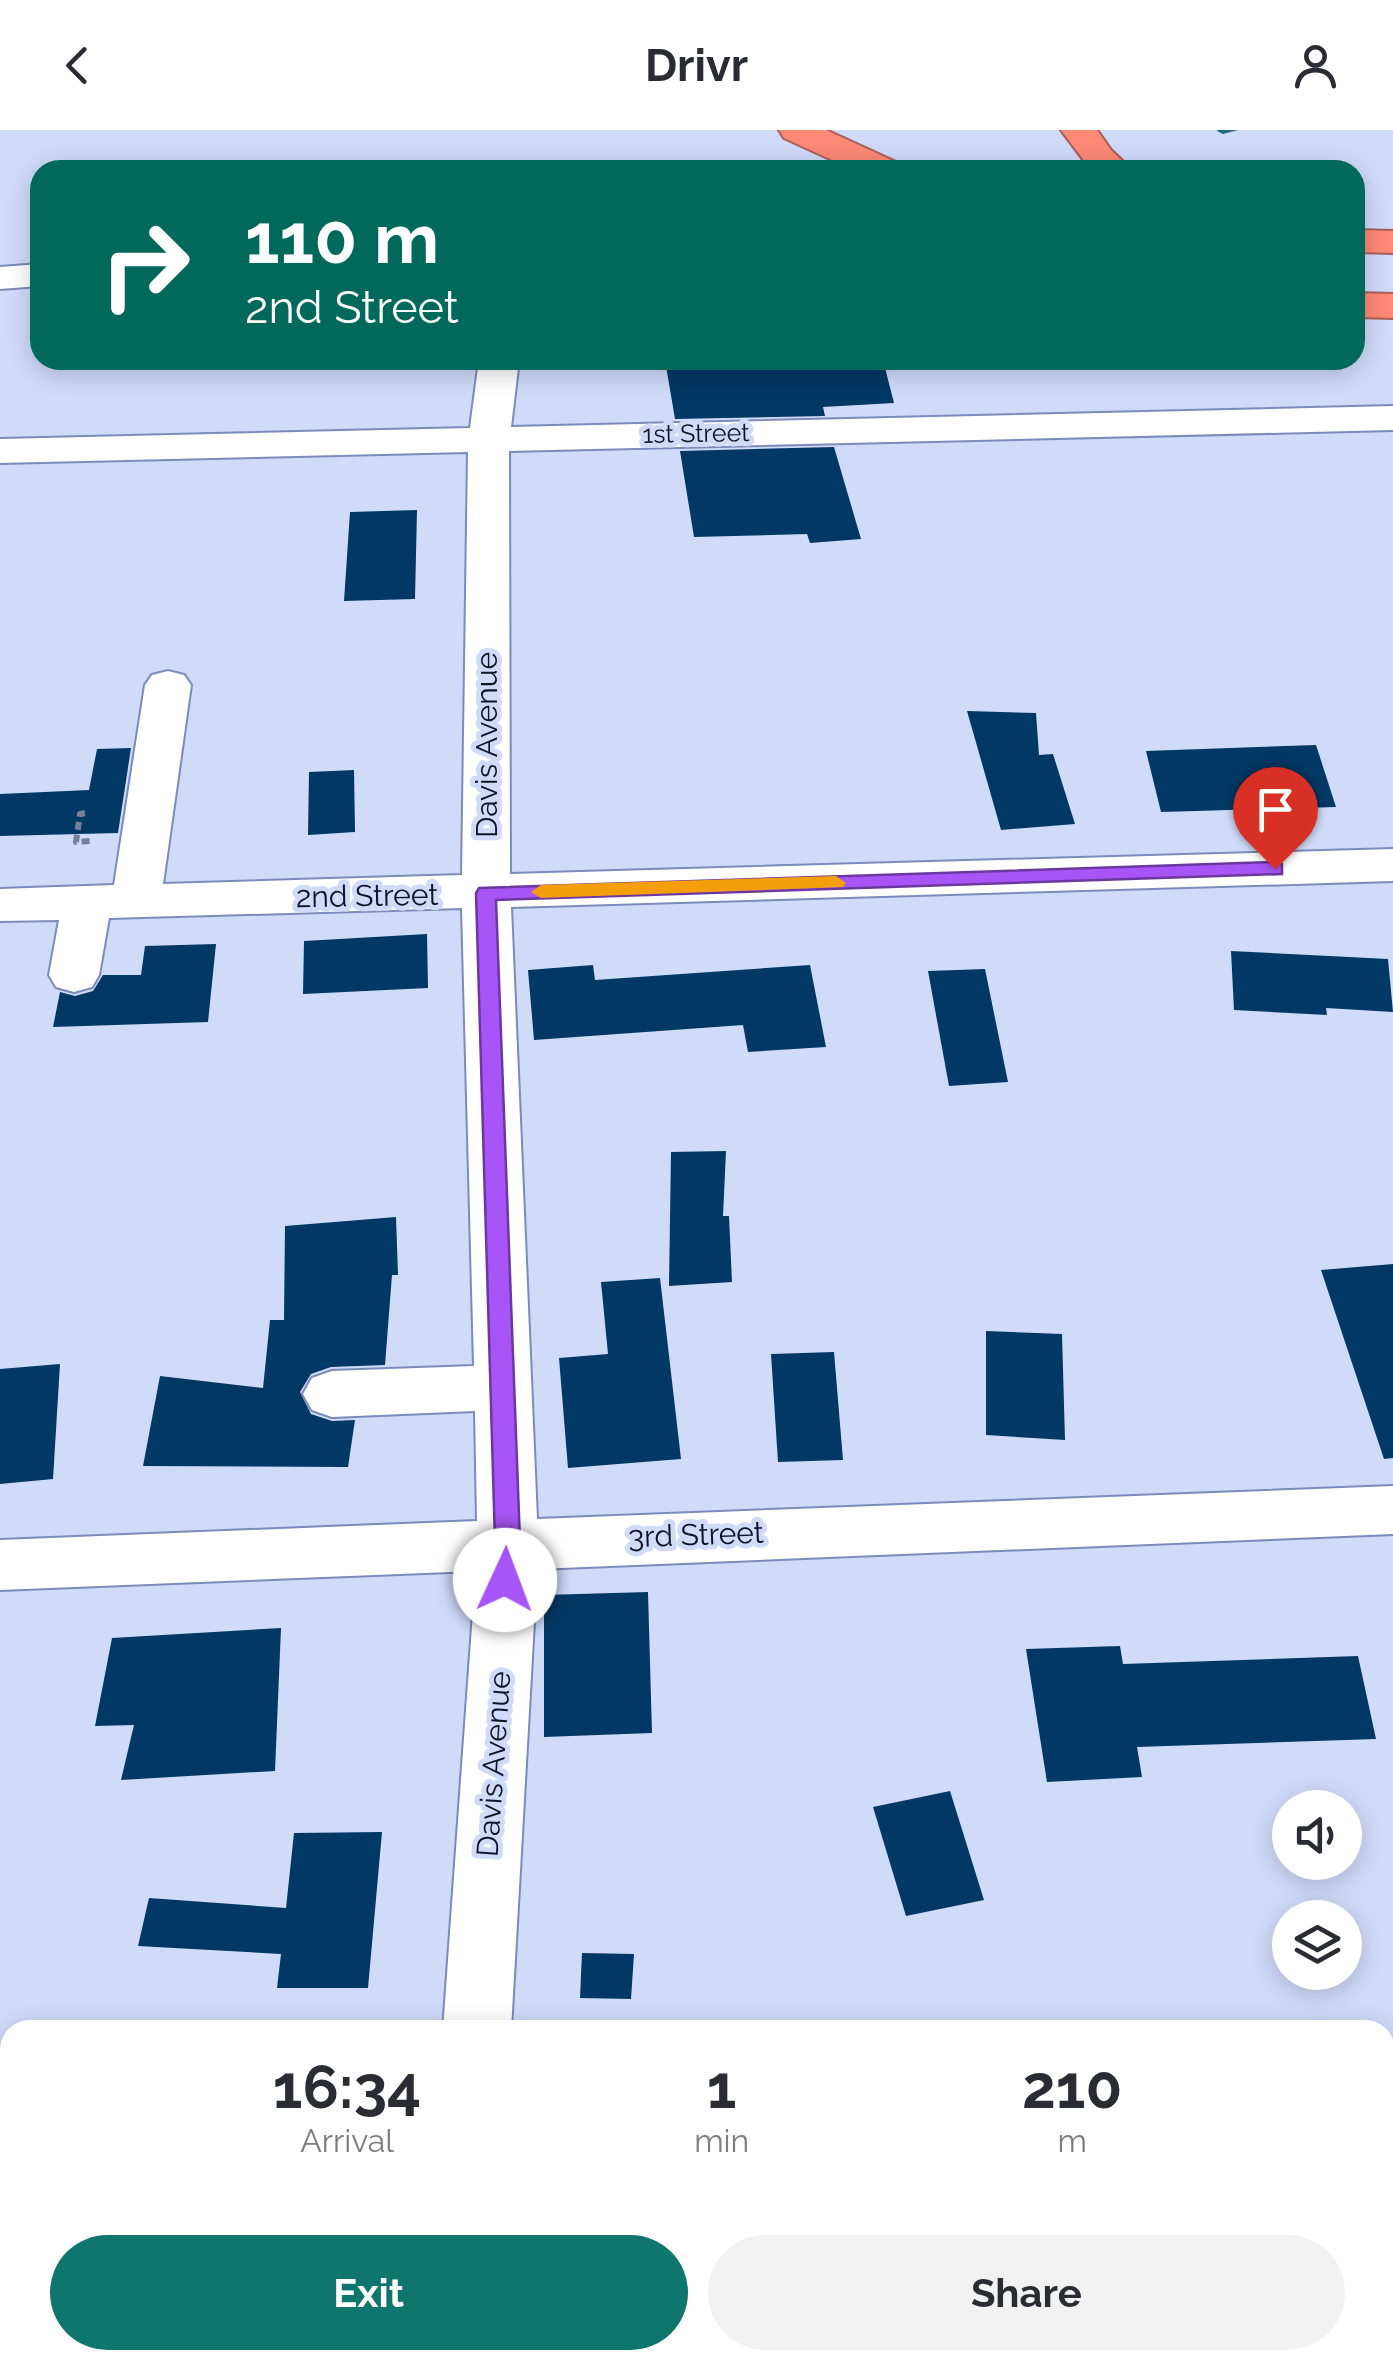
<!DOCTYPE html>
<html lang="en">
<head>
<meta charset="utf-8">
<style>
  :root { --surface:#fff; --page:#f2f2f3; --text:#2b2b33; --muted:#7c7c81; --accent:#0f766e }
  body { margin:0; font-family:Raleway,sans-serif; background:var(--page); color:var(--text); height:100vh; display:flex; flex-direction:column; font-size:38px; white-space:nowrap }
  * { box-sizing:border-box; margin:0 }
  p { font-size:32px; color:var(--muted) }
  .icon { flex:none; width:55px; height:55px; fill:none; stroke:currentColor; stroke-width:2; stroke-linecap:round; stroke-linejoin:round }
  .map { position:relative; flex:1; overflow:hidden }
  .sheet { position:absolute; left:0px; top:1890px; width:1395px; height:350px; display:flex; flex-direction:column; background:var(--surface); border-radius:30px 30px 0 0; box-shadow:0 5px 25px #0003 }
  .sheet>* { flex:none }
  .banner { position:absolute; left:30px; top:30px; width:1335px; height:210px; border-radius:30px; box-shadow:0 5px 25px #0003; background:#00695c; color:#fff; overflow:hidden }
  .fabs { position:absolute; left:1272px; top:1660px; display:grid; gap:20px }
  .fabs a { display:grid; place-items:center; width:90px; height:90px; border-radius:50%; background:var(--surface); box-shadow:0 5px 25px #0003; font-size:50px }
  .pin { position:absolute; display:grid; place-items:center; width:85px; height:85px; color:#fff; margin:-102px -42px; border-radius:50% 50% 50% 0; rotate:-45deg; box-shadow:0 0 10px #0007 }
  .pin .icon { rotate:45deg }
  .me { position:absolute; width:110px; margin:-55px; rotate:2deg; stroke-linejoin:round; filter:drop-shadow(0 0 8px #0008) }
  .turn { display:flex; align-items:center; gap:35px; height:210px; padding:0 50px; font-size:45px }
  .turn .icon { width:130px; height:130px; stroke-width:2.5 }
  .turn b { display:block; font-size:70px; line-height:85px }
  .eta { display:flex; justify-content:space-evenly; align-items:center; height:170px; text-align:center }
  .eta b { font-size:60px; font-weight:700; line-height:70px }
  .action { display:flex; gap:20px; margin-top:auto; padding:20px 50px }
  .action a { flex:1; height:115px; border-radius:60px; background:var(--accent); color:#fff; font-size:40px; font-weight:700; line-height:115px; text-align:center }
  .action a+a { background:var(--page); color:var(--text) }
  header { display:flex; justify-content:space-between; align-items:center; height:130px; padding:0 50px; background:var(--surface); font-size:45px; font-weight:700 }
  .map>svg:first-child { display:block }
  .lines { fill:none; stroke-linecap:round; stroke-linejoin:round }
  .stream { fill:#216b7c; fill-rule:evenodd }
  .building { fill:#023865 }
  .minor-casing { stroke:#7b8bbb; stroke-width:4 }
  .highway-casing { stroke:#a9605a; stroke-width:4 }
  .path { stroke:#777f98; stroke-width:6; stroke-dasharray:8 5; stroke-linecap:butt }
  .minor { fill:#fff; fill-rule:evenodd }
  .highway { fill:#fd8976; fill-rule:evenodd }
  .route { fill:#a855f7; stroke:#6d37a1; stroke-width:2.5 }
  .slow { fill:#f59e0b }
  .labels { text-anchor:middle; stroke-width:10; stroke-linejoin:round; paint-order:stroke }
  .far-street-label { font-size:25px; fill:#0e1325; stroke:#d0dbfa }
  .street-label { font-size:30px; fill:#0e1325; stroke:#d0dbfa }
</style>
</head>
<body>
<header><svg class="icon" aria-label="back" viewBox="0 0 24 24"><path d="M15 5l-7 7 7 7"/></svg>Drivr<svg class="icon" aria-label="person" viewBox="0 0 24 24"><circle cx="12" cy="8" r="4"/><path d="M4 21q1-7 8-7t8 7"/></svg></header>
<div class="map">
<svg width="1393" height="2240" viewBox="0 0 1393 2240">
  <rect width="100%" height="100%" fill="#d0dbfa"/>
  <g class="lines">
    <path class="stream" d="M1238,0L1223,4L1217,1L1218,0Z"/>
  </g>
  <g class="building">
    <path d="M665,230H883L894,273L823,277L825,286L675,289Z"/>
    <path d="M834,317L861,409L810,413L807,404L694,407L680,321Z"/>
    <path d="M417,380L415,469L344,471L350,382Z"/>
    <path d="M967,581L1036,583L1039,625L1053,624L1075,694L1001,700Z"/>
    <path d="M1316,615L1336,677L1161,682L1146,621Z"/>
    <path d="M131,618L118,703L0,706V664L89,660L97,619Z"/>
    <path d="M354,640L355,702L308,705L309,642Z"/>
    <path d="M427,804L428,858L303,864L304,811Z"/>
    <path d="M216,814L208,892L53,897L60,862L75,866L93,861L103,845H141L145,816Z"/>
    <path d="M1231,821L1388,829L1393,882L1326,878L1327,885L1234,880Z"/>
    <path d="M593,835L595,850L810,835L826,917L748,922L743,895L534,910L528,840Z"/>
    <path d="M985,839L1008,952L949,956L928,841Z"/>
    <path d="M726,1021L723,1086H729L732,1152L669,1156L671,1022Z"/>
    <path d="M396,1087L398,1145H392L385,1235L331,1237L311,1244L300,1262L311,1284L332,1291L355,1290L348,1337L143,1336L160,1246L263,1258L270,1190H284L285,1096Z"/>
    <path d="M1393,1134V1328L1384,1329L1321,1140Z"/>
    <path d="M660,1148L681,1329L568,1338L559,1228L608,1224L601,1152Z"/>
    <path d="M986,1201L1062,1204L1065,1310L986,1305Z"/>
    <path d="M834,1222L843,1330L778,1332L771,1224Z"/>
    <path d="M60,1234L53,1349L0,1354V1239Z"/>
    <path d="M648,1462L652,1603L544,1607V1465Z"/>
    <path d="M281,1498L275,1641L121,1650L134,1595L95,1596L112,1508Z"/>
    <path d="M1120,1516L1123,1534L1358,1526L1376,1609L1137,1617L1142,1647L1047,1652L1026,1519Z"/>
    <path d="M950,1661L984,1770L906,1786L873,1677Z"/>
    <path d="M382,1702L368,1858H277L281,1824L138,1816L149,1768L286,1778L294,1703Z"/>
    <path d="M582,1823L634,1824L631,1869L580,1868Z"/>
  </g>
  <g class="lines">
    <defs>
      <g id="minor">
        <path d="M40,134V156L0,159V137Z"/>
        <path d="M479,230H519L511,297L1393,276V300L509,321L510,744L1393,719V751L511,777L537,1389L1393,1356V1404L537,1439L511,1900H443L476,1441L0,1460V1410L477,1391L475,1281L332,1287L312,1280L303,1264L312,1248L332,1241L474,1236L462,778L109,788L99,845L92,857L74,862L56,857L49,845L59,790L0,791V759L114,755L145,555L152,545L168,541L184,545L191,555L163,754L462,745L468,322L0,333V309L470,298Z"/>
        <path d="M420,2230H494L493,2240H419Z"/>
        <path d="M1151,2230H1225L1229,2240H1155Z"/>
      </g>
      <g id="highway">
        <path d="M779,0H826L896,32L901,40H854L784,8Z"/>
        <path d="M1061,0H1097L1111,20L1132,40H1091Z"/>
        <path d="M1355,100L1393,101V123L1355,122Z"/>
        <path d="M1355,163L1393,164V188L1355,187Z"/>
      </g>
    </defs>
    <use href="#minor" class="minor-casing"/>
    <use href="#highway" class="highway-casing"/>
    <path class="path" d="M85,683L80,684L76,712L91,711"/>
    <use href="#minor" class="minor"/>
    <use href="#highway" class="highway"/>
  </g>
  <path class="route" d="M1275,732L1282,734V744L496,770L520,1412L514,1457L505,1460L496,1457L493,1450L495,1412L476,763L479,758Z"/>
  <path class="slow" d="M836,746L846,753L843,757L541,768L531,762L541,755Z"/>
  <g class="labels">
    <g class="far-street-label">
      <text transform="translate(696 303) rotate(-1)" y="9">1st Street</text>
    </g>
    <g class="street-label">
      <text transform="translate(487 615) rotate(-90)" y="10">Davis Avenue</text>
      <text transform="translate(367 766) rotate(-1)" y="10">2nd Street</text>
      <text transform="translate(696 1405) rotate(-2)" y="10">3rd Street</text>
      <text transform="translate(494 1634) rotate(-86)" y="10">Davis Avenue</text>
    </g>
  </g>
</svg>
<div class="fabs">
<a><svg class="icon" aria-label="sound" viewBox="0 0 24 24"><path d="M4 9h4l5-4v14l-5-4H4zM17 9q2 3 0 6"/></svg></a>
<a><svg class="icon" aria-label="layers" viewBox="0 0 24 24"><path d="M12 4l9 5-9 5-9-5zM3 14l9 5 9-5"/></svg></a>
</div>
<div class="pin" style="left:1275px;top:739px;background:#d93025"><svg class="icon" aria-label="arrive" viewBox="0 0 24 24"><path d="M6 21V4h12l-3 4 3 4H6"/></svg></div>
<svg class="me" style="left:505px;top:1450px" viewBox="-20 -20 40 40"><circle r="19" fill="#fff"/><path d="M0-13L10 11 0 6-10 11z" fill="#a855f7"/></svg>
<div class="banner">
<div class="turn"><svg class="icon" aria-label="right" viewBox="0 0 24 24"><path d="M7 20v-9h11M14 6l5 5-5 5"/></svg><div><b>110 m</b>2nd Street</div></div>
</div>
<section class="sheet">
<div class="eta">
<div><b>16:34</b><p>Arrival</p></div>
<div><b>1</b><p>min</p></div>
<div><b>210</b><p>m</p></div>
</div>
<div class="action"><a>Exit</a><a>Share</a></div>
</section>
</div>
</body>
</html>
